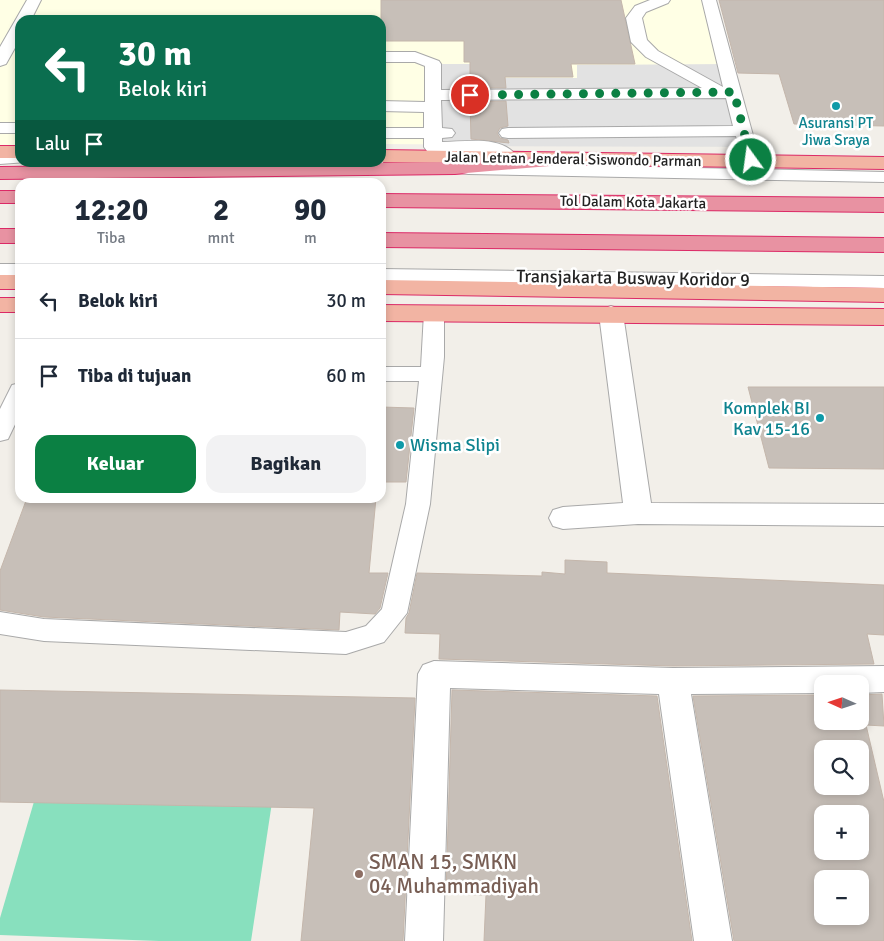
<!DOCTYPE html>
<html lang="id">
<head>
<meta charset="utf-8">
<style>
  :root { --surface:#fff; --page:#f2f2f3; --text:#1f2937; --muted:#747a83; --line:#e0e1e3; --accent:#0b8043 }
  body { margin:0; font-family:Signika,sans-serif; background:var(--page); color:var(--text); height:100vh; display:flex; flex-direction:column; font-size:19px; white-space:nowrap }
  * { box-sizing:border-box; margin:0 }
  p { font-size:16px; color:var(--muted) }
  .icon { flex:none; width:28px; height:28px; fill:none; stroke:currentColor; stroke-width:2; stroke-linecap:round; stroke-linejoin:round }
  .map { position:relative; flex:1; overflow:hidden }
  .details { position:absolute; left:15px; top:178px; width:371px; height:325px; display:flex; flex-direction:column; background:var(--surface); border-radius:15px; box-shadow:0 2px 8px #0003 }
  .details>* { flex:none }
  .hud { position:absolute; left:15px; top:15px; width:371px; height:152px; border-radius:15px; box-shadow:0 2px 8px #0003; background:#0b6e4f; color:#fff; overflow:hidden }
  .needle { width:32px; rotate:273deg }
  .controls { position:absolute; left:814px; top:675px; display:grid; gap:10px }
  .controls a { display:grid; place-items:center; width:55px; height:55px; border-radius:10px; background:var(--surface); box-shadow:0 2px 8px #0003; font-size:25px }
  .pin { position:absolute; display:grid; place-items:center; width:42px; height:42px; color:#fff; margin:-21px; border:2px solid #fff; border-radius:50%; box-shadow:0 1px 5px #0007 }
  .me { position:absolute; width:55px; margin:-28px; rotate:346deg; stroke-linejoin:round; filter:drop-shadow(0 0 4px #0008) }
  .turn { display:flex; align-items:center; gap:18px; height:105px; padding:0 20px; font-size:22px }
  .turn .icon { width:65px; height:65px; stroke-width:2.5 }
  .turn b { display:block; font-size:35px; line-height:42px }
  .then { display:flex; align-items:center; height:48px; padding:0 20px; background:#0003; gap:10px; font-size:19px }
  .eta { display:flex; justify-content:space-evenly; align-items:center; height:85px; text-align:center }
  .eta b { font-size:30px; font-weight:700; line-height:35px }
  .action { display:flex; gap:10px; margin-top:auto; padding:10px 20px }
  .action a { flex:1; height:58px; border-radius:15px; background:var(--accent); color:#fff; font-size:20px; font-weight:700; line-height:58px; text-align:center }
  .action a+a { background:var(--page); color:var(--text) }
  ul { padding:0; list-style:none }
  li { display:flex; align-items:center; gap:15px; height:75px; padding:0 20px; border-top:1px solid var(--line) }
  li div { flex:1 }
  li b { display:block; font-size:19px }
  li em { font-style:normal }
  .map>svg:first-child { display:block }
  .education { fill:#ffffe5 }
  .pitch { fill:#88e0be }
  .parking { fill:#e2e2e2 }
  .building { fill:#c7bfb8; stroke:#c4b6ab; fill-rule:evenodd }
  .lines { fill:none; stroke-linecap:round; stroke-linejoin:round }
  .service-casing { stroke:#a9a9a9; stroke-width:2 }
  .minor-casing { stroke:#a9a9a9; stroke-width:2 }
  .trunk-casing { stroke:#dc2a67; stroke-width:2 }
  .motorway-casing { stroke:#dc2a67; stroke-width:2 }
  .service { fill:#fff; fill-rule:evenodd }
  .minor { fill:#fff; fill-rule:evenodd }
  .trunk { fill:#f2b4a3; fill-rule:evenodd }
  .motorway { fill:#e892a2; fill-rule:evenodd }
  .route { stroke:#0b8043; stroke-width:9; stroke-dasharray:0 16.2 }
  .culture-dot { fill:#0f9aa8; stroke:#fff; stroke-width:2 }
  .education-dot { fill:#8d6e63; stroke:#fff; stroke-width:2 }
  .labels { text-anchor:middle; stroke-width:5; stroke-linejoin:round; paint-order:stroke }
  .far-culture-label { font-size:15px; fill:#0d838f; stroke:#fff }
  .far-street-label { font-size:15px; fill:#222; stroke:#fff }
  .street-label { font-size:18px; fill:#222; stroke:#fff }
  .culture-label { font-size:18px; fill:#0d838f; stroke:#fff; text-anchor:end }
  .near-education-label { font-size:21px; fill:#785e54; stroke:#fff; text-anchor:start }
</style>
</head>
<body>
<div class="map">
<svg width="884" height="941" viewBox="0 0 884 941">
  <rect width="100%" height="100%" fill="#f2efe9"/>
  <path class="education" d="M0,0H713L757,147L381,144V20H20V145L0,146Z"/>
  <path class="pitch" d="M40,781L274,789L251,941H159L0,935V918Z"/>
  <path class="parking" d="M439,64H479L496,78H577V65L731,64L757,147L437,146Z"/>
  <g class="building">
    <path d="M381,0H621L635,64H571L573,77H505L506,88H470V62H464V41H381Z"/>
    <path d="M719,0H884V126L794,124L779,74L738,73Z"/>
    <path d="M506,101L508,126L500,128L497,133L500,138L508,140L509,143L471,139L470,102Z"/>
    <path d="M748,387H884V469L769,468Z"/>
    <path d="M381,407L414,408L406,482H381Z"/>
    <path d="M27,498H376L369,573H388L380,608L375,614L340,612L339,630L44,617L0,610V571Z"/>
    <path d="M565,560L607,562V573L884,585V635L867,634L874,664L673,666L439,659L440,634L405,633L406,618L409,613L417,573L542,576V572L565,574Z"/>
    <path d="M0,690L415,698L403,941H301L314,808L0,802Z"/>
    <path d="M452,690L657,696L692,941H484L486,895L446,894Z"/>
    <path d="M882,694L884,726L866,725L884,802V941H734L693,696L822,695V721H860V695ZM822,749H860V786H822ZM822,814H860V851H822ZM822,879H860V916H822Z"/>
  </g>
  <g class="lines">
    <defs>
      <g id="service">
        <path d="M27,0H41L31,20H20V39L6,64L0,66V47Z"/>
        <path d="M650,0H670L668,3L646,12L642,18L647,40L658,51L723,87L702,0H716L760,161L757,165H745L736,136L508,138L502,137L499,133L502,129L508,128L733,126L726,98L441,100L442,128L452,129L455,133L452,137L442,138V142C466,142 506,134 519,160L514,164L884,172V182L468,174L462,173L459,169L462,165L506,164L500,157L492,153L427,151L424,147V138H381V128H424V112L381,111V101L425,102V66L415,62H381V52H415L439,61L441,64V90L702,88L646,57L631,42L626,18L635,6Z"/>
        <rect x="0" y="123" width="20" height="10"/>
        <path d="M0,154H20V162H27L0,164Z"/>
        <path d="M381,161L386,165L383,169L377,170L332,167L326,166L323,162H381Z"/>
        <rect x="0" y="264" width="20" height="12"/>
        <path d="M381,269L884,276V288L381,281Z"/>
        <path d="M434,306L441,308L444,313V357L430,504L407,613L384,642L346,654L44,641L0,634V612L44,619L346,632L366,626L382,609L406,504L419,381H381V367H421L424,313L427,308Z"/>
        <path d="M20,383V414L8,439L0,441V409L12,385Z"/>
      </g>
      <g id="minor">
        <path d="M611,306L620,309L623,314L651,503L884,504V526L638,524L563,529L553,526L549,518L553,510L563,507L623,503L599,314L602,309Z"/>
        <path d="M434,661L673,668L884,666V692L860,693V684H822V693L691,694L732,941H694L659,694L450,688L443,941H405L418,674L423,665Z"/>
      </g>
      <g id="trunk">
        <rect x="0" y="146" width="20" height="12"/>
        <path d="M381,150L884,157V169L381,162Z"/>
        <rect x="0" y="275" width="20" height="14"/>
        <path d="M381,280L884,288V302L381,294Z"/>
        <rect x="0" y="298" width="20" height="14"/>
        <path d="M381,305L884,309V325L381,321Z"/>
      </g>
      <g id="motorway">
        <path d="M555,155L562,157L565,161L562,165L455,174L0,179V167L455,162Z"/>
        <rect x="0" y="191" width="20" height="12"/>
        <path d="M381,194L884,198V212L381,207Z"/>
        <rect x="0" y="229" width="20" height="14"/>
        <path d="M381,233L884,238V252L381,247Z"/>
      </g>
    </defs>
    <use href="#service" class="service-casing"/>
    <use href="#minor" class="minor-casing"/>
    <use href="#trunk" class="trunk-casing"/>
    <use href="#motorway" class="motorway-casing"/>
    <use href="#service" class="service"/>
    <use href="#minor" class="minor"/>
    <use href="#trunk" class="trunk"/>
    <use href="#motorway" class="motorway"/>
  </g>
  <g class="lines">
    <path class="route" d="M470,95L734,92L751,160"/>
  </g>
  <g class="culture-dot">
    <circle cx="836" cy="106" r="5"/>
    <circle cx="820" cy="418" r="5"/>
    <circle cx="400" cy="445" r="5"/>
  </g>
  <circle class="education-dot" cx="359" cy="874" r="5"/>
  <g class="labels">
    <g class="far-culture-label">
      <text x="836" y="128">Asuransi PT<tspan x="836" dy="17">Jiwa Sraya</tspan></text>
    </g>
    <g class="far-street-label">
      <text transform="translate(573 159) rotate(1)" y="5">Jalan Letnan Jenderal Siswondo Parman</text>
      <text transform="translate(633 202) rotate(1)" y="5">Tol Dalam Kota Jakarta</text>
    </g>
    <g class="street-label">
      <text transform="translate(633 278) rotate(1)" y="6">Transjakarta Busway Koridor 9</text>
    </g>
    <g class="culture-label">
      <text x="810" y="414">Komplek BI<tspan x="810" dy="21">Kav 15-16</tspan></text>
      <text x="410" y="451" text-anchor="start">Wisma Slipi</text>
    </g>
    <g class="near-education-label">
      <text x="369" y="869">SMAN 15, SMKN<tspan x="369" dy="24">04 Muhammadiyah</tspan></text>
    </g>
  </g>
</svg>
<div class="controls">
<a><svg class="needle" viewBox="-14 -14 28 28"><path d="M0-13l5 13h-10z" fill="#e53935"/><path d="M0 13l5-13h-10z" fill="#747a83"/></svg></a>
<a><svg class="icon" aria-label="search" viewBox="0 0 24 24"><circle cx="10" cy="10" r="6"/><path d="M15 15l6 6"/></svg></a>
<a>+</a>
<a>−</a>
</div>
<div class="pin" style="left:470px;top:95px;background:#d93025"><svg class="icon" aria-label="arrive" viewBox="0 0 24 24"><path d="M6 21V4h12l-3 4 3 4H6"/></svg></div>
<svg class="me" style="left:751px;top:160px" viewBox="-20 -20 40 40"><circle r="17" fill="#0b8043" stroke="#fff" stroke-width="3"/><path d="M0-11L8 9 0 5-8 9z" fill="#fff"/></svg>
<div class="hud">
<div class="turn"><svg class="icon" aria-label="left" viewBox="0 0 24 24"><path d="M17 20v-9H6M10 6l-5 5 5 5"/></svg><div><b>30 m</b>Belok kiri</div></div>
<div class="then">Lalu<svg class="icon" aria-label="arrive" viewBox="0 0 24 24"><path d="M6 21V4h12l-3 4 3 4H6"/></svg></div>
</div>
<section class="details">
<div class="eta">
<div><b>12:20</b><p>Tiba</p></div>
<div><b>2</b><p>mnt</p></div>
<div><b>90</b><p>m</p></div>
</div>
<ul>
<li><svg class="icon" aria-label="left" viewBox="0 0 24 24"><path d="M17 20v-9H6M10 6l-5 5 5 5"/></svg><div><b>Belok kiri</b></div><em>30 m</em></li>
<li><svg class="icon" aria-label="arrive" viewBox="0 0 24 24"><path d="M6 21V4h12l-3 4 3 4H6"/></svg><div><b>Tiba di tujuan</b></div><em>60 m</em></li>
</ul>
<div class="action"><a>Keluar</a><a>Bagikan</a></div>
</section>
</div>
</body>
</html>
